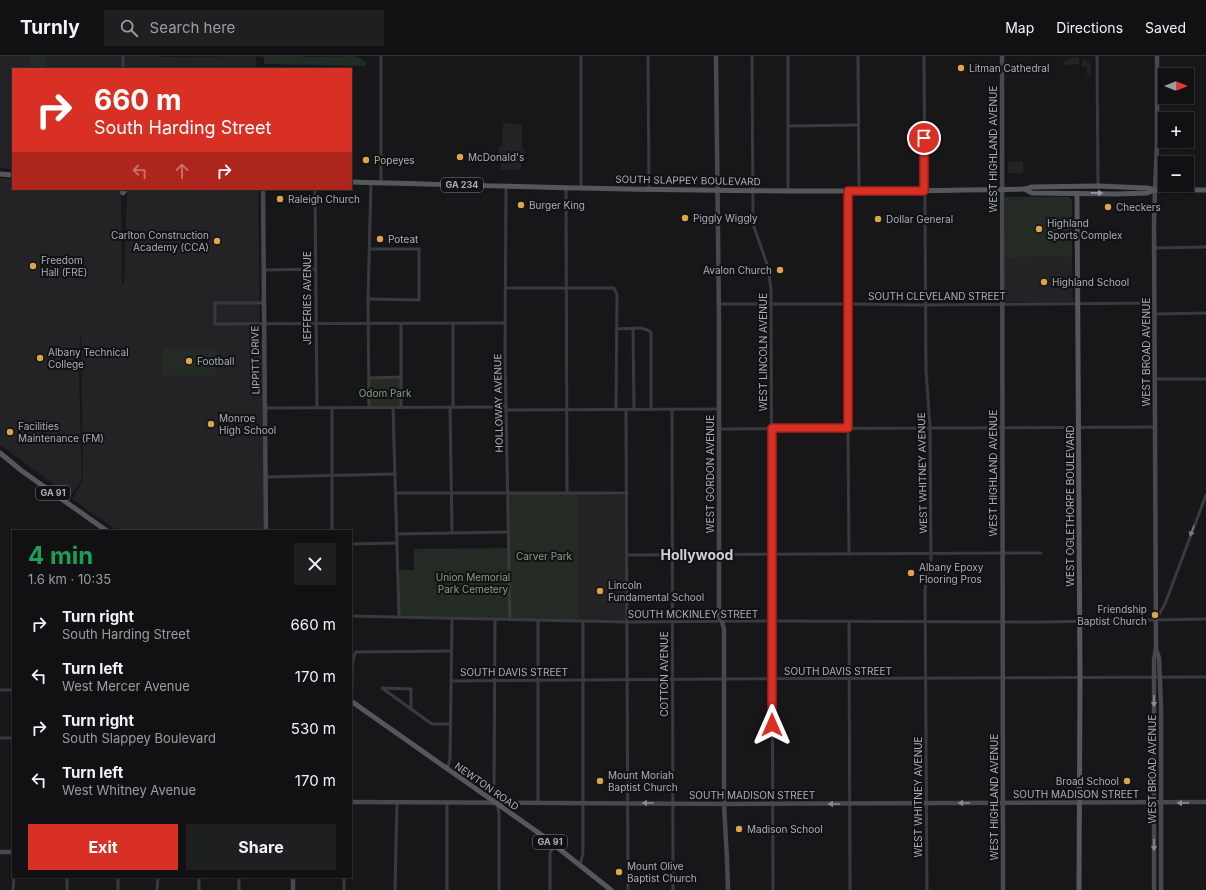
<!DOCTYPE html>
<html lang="en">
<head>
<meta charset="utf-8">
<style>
  :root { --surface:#111113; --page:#1e1f21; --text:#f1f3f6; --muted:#9c9da0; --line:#303133; --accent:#d93025 }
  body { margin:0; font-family:Inter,sans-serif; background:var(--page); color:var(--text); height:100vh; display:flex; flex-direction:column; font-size:15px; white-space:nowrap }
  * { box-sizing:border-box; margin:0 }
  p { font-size:13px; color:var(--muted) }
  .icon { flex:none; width:22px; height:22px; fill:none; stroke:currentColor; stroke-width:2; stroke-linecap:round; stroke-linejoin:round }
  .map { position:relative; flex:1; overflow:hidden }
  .sheet { position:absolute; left:12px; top:474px; width:340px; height:348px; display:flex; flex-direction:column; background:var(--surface); border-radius:0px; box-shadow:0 1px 3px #0004,0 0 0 1px var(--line) }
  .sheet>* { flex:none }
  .banner { position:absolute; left:12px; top:12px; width:340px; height:122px; border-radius:0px; box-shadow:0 1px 3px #0004,0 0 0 1px var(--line); background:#d93025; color:#fff; overflow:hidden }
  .needle { width:26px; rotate:90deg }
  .buttons { position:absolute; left:1158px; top:12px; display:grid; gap:8px }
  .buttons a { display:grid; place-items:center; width:36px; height:36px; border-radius:0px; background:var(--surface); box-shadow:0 1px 3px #0004,0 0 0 1px var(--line); font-size:20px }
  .pin { position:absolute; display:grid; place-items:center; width:34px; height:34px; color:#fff; margin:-17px; border:2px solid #fff; border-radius:50%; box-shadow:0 1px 4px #0007 }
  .me { position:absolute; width:44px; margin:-22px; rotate:0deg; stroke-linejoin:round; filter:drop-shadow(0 0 3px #0008) }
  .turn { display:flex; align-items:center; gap:14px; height:84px; padding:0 16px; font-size:18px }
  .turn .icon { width:52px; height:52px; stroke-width:2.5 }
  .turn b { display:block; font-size:28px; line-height:34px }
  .lanes { display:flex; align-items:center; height:38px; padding:0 16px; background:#0003; justify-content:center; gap:20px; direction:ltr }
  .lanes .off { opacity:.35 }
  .round { display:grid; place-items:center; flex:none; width:42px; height:42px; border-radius:0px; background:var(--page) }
  .summary { display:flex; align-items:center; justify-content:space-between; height:68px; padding:0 16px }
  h1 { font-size:24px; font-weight:700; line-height:30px; color:#1e9e55 }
  .button { display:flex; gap:8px; margin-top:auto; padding:8px 16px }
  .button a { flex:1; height:46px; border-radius:0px; background:var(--accent); color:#fff; font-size:16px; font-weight:700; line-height:46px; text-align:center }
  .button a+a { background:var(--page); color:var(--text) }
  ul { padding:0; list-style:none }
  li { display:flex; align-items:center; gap:12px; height:52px; padding:0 16px }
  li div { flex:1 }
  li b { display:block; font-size:15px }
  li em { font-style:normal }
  header { display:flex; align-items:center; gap:24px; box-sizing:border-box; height:56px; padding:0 20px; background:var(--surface); border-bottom:1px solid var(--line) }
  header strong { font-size:19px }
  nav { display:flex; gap:22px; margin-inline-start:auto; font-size:14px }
  .search { width:280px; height:36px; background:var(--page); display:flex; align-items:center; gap:10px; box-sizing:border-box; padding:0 14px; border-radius:0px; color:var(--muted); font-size:15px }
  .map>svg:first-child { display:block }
  .built { fill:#232326 }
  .green { fill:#242a24 }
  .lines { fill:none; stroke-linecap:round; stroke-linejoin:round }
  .street { stroke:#393a3d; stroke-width:3 }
  .secondary { stroke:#47494d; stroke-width:4.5 }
  .primary { stroke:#55575c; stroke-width:5 }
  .oneway { fill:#9a9da5 }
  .oneway2 { fill:#787a80 }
  .oneway3 { fill:#888b92 }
  .route-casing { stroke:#8d1f18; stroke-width:10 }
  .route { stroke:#d93025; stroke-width:7 }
  .poi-dot { fill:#dfa349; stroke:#121214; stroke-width:1.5 }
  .labels { text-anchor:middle; stroke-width:4; stroke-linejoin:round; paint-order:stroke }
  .shield { fill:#121214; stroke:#7d8086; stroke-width:1 }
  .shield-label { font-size:9px; font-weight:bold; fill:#abafb7 }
  .poi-label { font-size:10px; fill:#abafb7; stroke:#121214; text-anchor:start }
  .street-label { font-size:10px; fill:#abafb7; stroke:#121214 }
  .park-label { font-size:10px; fill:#84a084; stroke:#121214 }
  .district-label { font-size:14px; font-weight:bold; fill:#cbced4; stroke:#121214 }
</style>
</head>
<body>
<header>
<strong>Turnly</strong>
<div class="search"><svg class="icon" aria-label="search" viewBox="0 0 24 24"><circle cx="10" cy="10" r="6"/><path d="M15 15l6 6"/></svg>Search here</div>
<nav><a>Map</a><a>Directions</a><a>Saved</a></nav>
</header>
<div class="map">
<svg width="1206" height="834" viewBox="0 0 1206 834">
  <rect width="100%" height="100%" fill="#171719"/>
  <g class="built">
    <path d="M0,0H161V1L256,0L257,13H13V113L0,112Z"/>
    <path d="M1079,1V8H1069L1068,9H1064V5H1068V2Z"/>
    <path d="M1083,3L1086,4V7H1091V19H1087V11H1082Z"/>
    <path d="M503,67L522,68V94L525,95V103H521V114H501V104H499V90H502Z"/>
    <path d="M1023,105V116L1022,117H1008V106Z"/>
    <path d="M0,122L13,123V133H121L122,228L124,227L127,133H258L260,284H264V475H118L72,443L83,425L81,279L80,280L79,323L82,424L70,440L0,389Z"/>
    <path d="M1072,201L1073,246H1005V202Z"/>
    <path d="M578,438L626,439V565L579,564Z"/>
  </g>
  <g class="green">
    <path d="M30,0H45V13H29Z"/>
    <path d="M256,0H301L305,1L355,0L363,4L367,7L365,10L264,8V1Z"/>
    <path d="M1005,141H1068L1072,144V201L1005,202Z"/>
    <path d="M163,292H216V319H162Z"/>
    <path d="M369,322H400V351H370Z"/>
    <path d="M509,438H578L579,564L511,563Z"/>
    <path d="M508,492L509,563L399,560L398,514H414V493Z"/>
  </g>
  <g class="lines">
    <g class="street">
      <path d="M123,0V13"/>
      <path d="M581,0V131"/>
      <path d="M648,0L649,133"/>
      <path d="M752,0L753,162L754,171L768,211L771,234L773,834"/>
      <path d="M788,0V135"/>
      <path d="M858,0L859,135"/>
      <path d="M924,0L926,315L930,371L931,504L927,521L925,534L927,834"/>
      <path d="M1097,0L1098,130"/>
      <path d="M788,70L858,69"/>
      <path d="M381,127V0"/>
      <path d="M506,130L505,299L510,564"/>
      <path d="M566,131L567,437"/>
      <path d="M315,133L317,351"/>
      <path d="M848,135V377L849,498"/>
      <path d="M1154,192L1206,191"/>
      <path d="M264,214L316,213"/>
      <path d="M505,232H614L616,236L617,239L616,353"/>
      <path d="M368,243L419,244V193H369"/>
      <path d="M264,247H215V268L505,267"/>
      <path d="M719,248H853L918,249L1155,247"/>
      <path d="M1155,258L1206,257"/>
      <path d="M401,268V351"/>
      <path d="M453,268V351"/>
      <path d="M633,272L634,353"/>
      <path d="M616,273L641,272L650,275L651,278V353"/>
      <path d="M369,322L401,321"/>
      <path d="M1155,323H1206"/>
      <path d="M332,351V475"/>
      <path d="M393,351L399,561"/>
      <path d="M450,351L452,477"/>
      <path d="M265,352L506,351"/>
      <path d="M369,352L368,243L371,127"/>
      <path d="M626,353L628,834"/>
      <path d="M672,353L673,834"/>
      <path d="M506,354L719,353"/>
      <path d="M719,373L1155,371"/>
      <path d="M265,421L395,418"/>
      <path d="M396,437H627"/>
      <path d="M397,478L508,476"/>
      <path d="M351,488L397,487"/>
      <path d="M627,499L1041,497"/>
      <path d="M351,560L628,566L772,565L1042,566L1206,563"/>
      <path d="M1157,562L1165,548L1206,439"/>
      <path d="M495,564L494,735C495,743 499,751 499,759V834"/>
      <path d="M538,564V747"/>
      <path d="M849,566L850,834"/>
      <path d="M451,625L723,623L1206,621"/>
      <path d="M382,632L411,633V653Z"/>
      <path d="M0,634H13"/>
      <path d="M351,639C354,628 349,604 356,596L451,595"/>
      <path d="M411,653L432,668H451"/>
      <path d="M0,682H13"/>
      <path d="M447,713L450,703L452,562"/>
      <path d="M580,809L583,797V565"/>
      <path d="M13,834L14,821"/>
      <path d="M67,834V821"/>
      <path d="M118,834V821"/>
      <path d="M157,834L158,821"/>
      <path d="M199,834V821"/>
      <path d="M239,834V821"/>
      <path d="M344,834V821"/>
      <path d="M395,834L397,746"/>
      <path d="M447,834V747"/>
      <path d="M550,834V797L555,789"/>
    </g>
    <g class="secondary">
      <path d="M716,0L719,265V560L722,566L724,573V748L727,804L728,834"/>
      <path d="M1002,0L1003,834"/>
      <path d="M263,133L266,475"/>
      <path d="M1156,593L1159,602L1161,649V834"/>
      <path d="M351,746L729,748L1206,746"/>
      <path d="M0,796H13"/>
      <path d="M293,821V834"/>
      <path d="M1154,834V604L1156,592L1154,167L1155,134L1157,89V0"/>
    </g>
    <g class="primary">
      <path d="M0,118L13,119"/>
      <path d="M351,126C466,129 581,133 696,134C806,136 915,135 1025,133L1031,131L1098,130L1147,132L1155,134H1206"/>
      <path d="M121,133L123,137L126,133"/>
      <path d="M1025,133L1032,137L1117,138L1147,137L1155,134"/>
      <path d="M1077,137L1080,622L1079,834"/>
      <path d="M0,397L22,415L107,475"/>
      <path d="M351,645L543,780L611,834"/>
    </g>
  </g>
  <defs><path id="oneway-solid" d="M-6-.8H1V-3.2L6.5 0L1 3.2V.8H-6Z"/></defs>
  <use class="oneway" href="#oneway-solid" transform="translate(1097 137) rotate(1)"/>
  <use class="oneway2" href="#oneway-solid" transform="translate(1192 475) rotate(110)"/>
  <g class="oneway3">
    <use href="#oneway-solid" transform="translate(1154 645) rotate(91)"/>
    <use href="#oneway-solid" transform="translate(648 747) rotate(-180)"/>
    <use href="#oneway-solid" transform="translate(964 747) rotate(180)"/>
    <use href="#oneway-solid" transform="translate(1183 747) rotate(179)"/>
    <use href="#oneway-solid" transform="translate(834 748) rotate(180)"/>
    <use href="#oneway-solid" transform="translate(1154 789) rotate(89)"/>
  </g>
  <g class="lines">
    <defs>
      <path id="route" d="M772,669V372H848V135H924V82"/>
    </defs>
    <use href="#route" class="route-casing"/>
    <use href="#route" class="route"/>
  </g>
  <g class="poi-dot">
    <circle cx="961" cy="12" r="4"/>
    <circle cx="460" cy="101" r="4"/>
    <circle cx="366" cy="104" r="4"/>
    <circle cx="280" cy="143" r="4"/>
    <circle cx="521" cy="149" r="4"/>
    <circle cx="1108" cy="151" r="4"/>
    <circle cx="685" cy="162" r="4"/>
    <circle cx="878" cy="163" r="4"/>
    <circle cx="1039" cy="173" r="4"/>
    <circle cx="380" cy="183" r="4"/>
    <circle cx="217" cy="185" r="4"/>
    <circle cx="33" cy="210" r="4"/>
    <circle cx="780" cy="214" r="4"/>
    <circle cx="1044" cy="226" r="4"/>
    <circle cx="40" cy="302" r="4"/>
    <circle cx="189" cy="305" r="4"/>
    <circle cx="211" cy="368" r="4"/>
    <circle cx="10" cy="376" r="4"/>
    <circle cx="911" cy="517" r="4"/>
    <circle cx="600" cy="535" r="4"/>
    <circle cx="1155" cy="559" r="4"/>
    <circle cx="600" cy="725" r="4"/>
    <circle cx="1127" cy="725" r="4"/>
    <circle cx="739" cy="773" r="4"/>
    <circle cx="619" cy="816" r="4"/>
  </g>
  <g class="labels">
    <g class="shield">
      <rect x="441" y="122" width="42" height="14" rx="3"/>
      <rect x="36" y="430" width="34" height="14" rx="3"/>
      <rect x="533" y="779" width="34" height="14" rx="3"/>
    </g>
    <g class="shield-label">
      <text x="462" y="132">GA 234</text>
      <text x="53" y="440">GA 91</text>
      <text x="550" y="789">GA 91</text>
    </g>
    <g class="poi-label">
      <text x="969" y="16">Litman Cathedral</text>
      <text x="468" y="105">McDonald's</text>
      <text x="374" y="108">Popeyes</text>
      <text x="288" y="147">Raleigh Church</text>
      <text x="529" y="153">Burger King</text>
      <text x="1116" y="155">Checkers</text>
      <text x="693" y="166">Piggly Wiggly</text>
      <text x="886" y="167">Dollar General</text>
      <text x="1047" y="171">Highland<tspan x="1047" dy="12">Sports Complex</tspan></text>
      <text x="209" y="183" text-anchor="end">Carlton Construction<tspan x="209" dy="12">Academy (CCA)</tspan></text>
      <text x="388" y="187">Poteat</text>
      <text x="41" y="208">Freedom<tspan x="41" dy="12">Hall (FRE)</tspan></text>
      <text x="772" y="218" text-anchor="end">Avalon Church</text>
      <text x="1052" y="230">Highland School</text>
      <text x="48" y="300">Albany Technical<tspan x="48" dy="12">College</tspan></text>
      <text x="197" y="309">Football</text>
      <text x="219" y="366">Monroe<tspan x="219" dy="12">High School</tspan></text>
      <text x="18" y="374">Facilities<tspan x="18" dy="12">Maintenance (FM)</tspan></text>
      <text x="919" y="515">Albany Epoxy<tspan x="919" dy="12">Flooring Pros</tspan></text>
      <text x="608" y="533">Lincoln<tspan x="608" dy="12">Fundamental School</tspan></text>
      <text x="1147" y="557" text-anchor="end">Friendship<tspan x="1147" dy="12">Baptist Church</tspan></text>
      <text x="608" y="723">Mount Moriah<tspan x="608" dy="12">Baptist Church</tspan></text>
      <text x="1119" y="729" text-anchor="end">Broad School</text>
      <text x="747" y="777">Madison School</text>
      <text x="627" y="814">Mount Olive<tspan x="627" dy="12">Baptist Church</tspan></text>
    </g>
    <g class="street-label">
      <text transform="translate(993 93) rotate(-90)" y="4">WEST HIGHLAND AVENUE</text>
      <text transform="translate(688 124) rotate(1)" y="4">SOUTH SLAPPEY BOULEVARD</text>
      <text x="937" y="244">SOUTH CLEVELAND STREET</text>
      <text transform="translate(307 242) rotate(-90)" y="4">JEFFERIES AVENUE</text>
      <text transform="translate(763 296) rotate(-90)" y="4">WEST LINCOLN AVENUE</text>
      <text transform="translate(1146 296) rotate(-90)" y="4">WEST BROAD AVENUE</text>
      <text transform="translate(255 304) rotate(-91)" y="4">LIPPITT DRIVE</text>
      <text transform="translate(498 347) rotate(-91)" y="4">HOLLOWAY AVENUE</text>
      <text transform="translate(922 417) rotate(-91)" y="4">WEST WHITNEY AVENUE</text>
      <text transform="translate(993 417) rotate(-90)" y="4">WEST HIGHLAND AVENUE</text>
      <text transform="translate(710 418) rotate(-90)" y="4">WEST GORDON AVENUE</text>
      <text transform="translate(1070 450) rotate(-90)" y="4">WEST OGLETHORPE BOULEVARD</text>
      <text x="693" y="562">SOUTH MCKINLEY STREET</text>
      <text x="838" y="619">SOUTH DAVIS STREET</text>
      <text x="514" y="620">SOUTH DAVIS STREET</text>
      <text transform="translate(664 618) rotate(-90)" y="4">COTTON AVENUE</text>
      <text transform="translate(1152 713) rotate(-90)" y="4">WEST BROAD AVENUE</text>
      <text transform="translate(487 730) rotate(35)" y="4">NEWTON ROAD</text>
      <text x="1076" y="742">SOUTH MADISON STREET</text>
      <text x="752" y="743">SOUTH MADISON STREET</text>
      <text transform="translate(918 741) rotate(-90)" y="4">WEST WHITNEY AVENUE</text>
      <text transform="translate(994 741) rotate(-90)" y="4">WEST HIGHLAND AVENUE</text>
    </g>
    <g class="park-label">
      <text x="385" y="341">Odom Park</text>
      <text x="544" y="504">Carver Park</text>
      <text x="473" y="525">Union Memorial<tspan x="473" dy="12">Park Cemetery</tspan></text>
    </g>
    <g class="district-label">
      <text x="697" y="504">Hollywood</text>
    </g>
  </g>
</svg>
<div class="buttons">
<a><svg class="needle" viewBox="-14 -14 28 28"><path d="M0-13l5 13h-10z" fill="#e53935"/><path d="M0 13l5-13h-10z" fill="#9c9da0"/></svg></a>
<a>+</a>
<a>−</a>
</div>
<div class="pin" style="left:924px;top:82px;background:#d93025"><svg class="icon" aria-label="arrive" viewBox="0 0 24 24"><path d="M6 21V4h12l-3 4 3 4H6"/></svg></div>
<svg class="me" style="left:772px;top:669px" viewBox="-20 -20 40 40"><path d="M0-17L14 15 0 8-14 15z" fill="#d93025" stroke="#fff" stroke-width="4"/></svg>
<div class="banner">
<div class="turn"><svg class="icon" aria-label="right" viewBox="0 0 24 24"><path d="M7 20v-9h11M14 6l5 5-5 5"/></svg><div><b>660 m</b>South Harding Street</div></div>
<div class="lanes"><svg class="icon off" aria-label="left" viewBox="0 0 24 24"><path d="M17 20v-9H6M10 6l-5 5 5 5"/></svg><svg class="icon off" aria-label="ahead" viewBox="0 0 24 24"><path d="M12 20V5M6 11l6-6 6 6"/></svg><svg class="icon" aria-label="right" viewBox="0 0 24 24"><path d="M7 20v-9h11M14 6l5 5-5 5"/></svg></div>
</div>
<section class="sheet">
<div class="summary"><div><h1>4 min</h1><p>1.6 km · 10:35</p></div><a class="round"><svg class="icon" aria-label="close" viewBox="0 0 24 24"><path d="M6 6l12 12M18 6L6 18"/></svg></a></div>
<ul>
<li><svg class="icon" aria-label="right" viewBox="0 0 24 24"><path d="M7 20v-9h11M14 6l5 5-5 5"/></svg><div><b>Turn right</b><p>South Harding Street</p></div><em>660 m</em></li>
<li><svg class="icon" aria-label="left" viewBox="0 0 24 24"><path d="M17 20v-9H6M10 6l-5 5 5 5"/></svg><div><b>Turn left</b><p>West Mercer Avenue</p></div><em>170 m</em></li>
<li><svg class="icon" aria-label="right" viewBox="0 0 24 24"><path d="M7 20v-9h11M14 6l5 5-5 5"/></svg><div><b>Turn right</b><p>South Slappey Boulevard</p></div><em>530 m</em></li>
<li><svg class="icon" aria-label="left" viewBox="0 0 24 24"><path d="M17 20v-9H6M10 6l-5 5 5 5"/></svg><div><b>Turn left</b><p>West Whitney Avenue</p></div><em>170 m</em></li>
</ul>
<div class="button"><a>Exit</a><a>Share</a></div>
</section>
</div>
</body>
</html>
